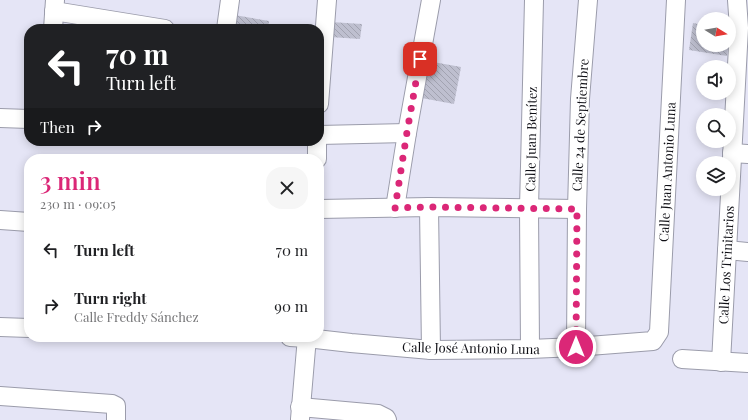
<!DOCTYPE html>
<html lang="en">
<head>
<meta charset="utf-8">
<style>
  :root { --surface:#fff; --page:#f6f6f6; --text:#202124; --muted:#757577; --accent:#db2777 }
  body { margin:0; font-family:"Playfair Display",serif; background:var(--page); color:var(--text); height:100vh; display:flex; flex-direction:column; font-size:15px; white-space:nowrap }
  * { box-sizing:border-box; margin:0 }
  p { font-size:13px; color:var(--muted) }
  .icon { flex:none; width:22px; height:22px; fill:none; stroke:currentColor; stroke-width:2; stroke-linecap:round; stroke-linejoin:round }
  .map { position:relative; flex:1; overflow:hidden }
  .sheet { position:absolute; left:24px; top:154px; width:300px; height:188px; display:flex; flex-direction:column; background:var(--surface); border-radius:16px; box-shadow:0 2px 10px #0003 }
  .sheet>* { flex:none }
  .banner { position:absolute; left:24px; top:24px; width:300px; height:122px; border-radius:16px; box-shadow:0 2px 10px #0003; background:#202124; color:#fff; overflow:hidden }
  .needle { width:26px; rotate:101deg }
  .fabs { position:absolute; left:696px; top:12px; display:grid; gap:8px }
  .fabs a { display:grid; place-items:center; width:40px; height:40px; border-radius:50%; background:var(--surface); box-shadow:0 2px 10px #0003; font-size:20px }
  .pin { position:absolute; display:grid; place-items:center; width:34px; height:34px; color:#fff; margin:-17px; border-radius:8px; box-shadow:0 2px 6px #0006 }
  .me { position:absolute; width:44px; margin:-22px; rotate:0deg; stroke-linejoin:round; filter:drop-shadow(0 0 3px #0008) }
  .turn { display:flex; align-items:center; gap:14px; height:84px; padding:0 16px; font-size:18px }
  .turn .icon { width:52px; height:52px; stroke-width:2.5 }
  .turn b { display:block; font-size:28px; line-height:34px }
  .then { display:flex; align-items:center; height:38px; padding:0 16px; background:#0003; gap:8px; font-size:15px }
  .round { display:grid; place-items:center; flex:none; width:42px; height:42px; border-radius:16px; background:var(--page) }
  .overview { display:flex; align-items:center; justify-content:space-between; height:68px; padding:0 16px }
  h1 { font-size:24px; font-weight:600; line-height:30px; color:var(--accent) }
  ul { padding:0; list-style:none }
  li { display:flex; align-items:center; gap:12px; height:56px; padding:0 16px }
  li div { flex:1 }
  li b { display:block; font-size:15px }
  li em { font-style:normal }
  .map>svg:first-child { display:block }
  .building { fill:url(#building-back-hatch) }
  .lines { fill:none; stroke-linecap:round; stroke-linejoin:round }
  .minor-casing { stroke:#9b9cab; stroke-width:20 }
  .minor { stroke:#fff; stroke-width:18 }
  .route { stroke:#db2777; stroke-width:7; stroke-dasharray:0 12.6 }
  .labels { text-anchor:middle; stroke-width:3; stroke-linejoin:round; paint-order:stroke }
  .street-label { font-size:13px; fill:#0f0f15; stroke:#fff }
</style>
</head>
<body>
<div class="map">
<svg width="748" height="420" viewBox="0 0 748 420">
  <defs>
    <pattern id="building-back-hatch" width="6" height="6" patternUnits="userSpaceOnUse"><rect width="6" height="6" fill="#bebfcf"/><path d="M-1 5l2 2M0 0l6 6M5-1l2 2" fill="none" stroke="#a2a3b1"/></pattern>
  </defs>
  <rect width="100%" height="100%" fill="#e5e5f6"/>
  <g class="building">
    <path d="M229,14L269,21L268,29H226Z"/>
    <path d="M331,22L362,24L360,39L330,37Z"/>
    <path d="M693,23L703,25V45H728L727,56L689,50Z"/>
    <path d="M422,60L461,67L454,104L416,97Z"/>
  </g>
  <g class="lines">
    <defs>
      <g id="minor">
        <path d="M54,11L165,29"/>
        <path d="M53,29L55,0"/>
        <path d="M226,29L230,0"/>
        <path d="M319,104L327,0"/>
        <path d="M0,118L29,119"/>
        <path d="M319,135L407,133"/>
        <path d="M317,141V159"/>
        <path d="M732,153L748,154"/>
        <path d="M429,207L431,350"/>
        <path d="M395,208L407,133L431,0"/>
        <path d="M319,209L429,207L577,209"/>
        <path d="M0,220L29,222"/>
        <path d="M727,250L748,252"/>
        <path d="M0,327L29,328"/>
        <path d="M290,337L307,338L351,343L431,350L530,349L576,347L653,341L659,332L676,0"/>
        <path d="M576,347L577,209L580,99L588,0"/>
        <path d="M530,349L529,208L534,0"/>
        <path d="M682,359L748,363"/>
        <path d="M721,362L739,28L737,0"/>
        <path d="M0,396L112,404L116,406V420"/>
        <path d="M300,407L378,414L386,418L387,420"/>
        <path d="M300,419L307,337"/>
      </g>
    </defs>
    <use href="#minor" class="minor-casing"/>
    <use href="#minor" class="minor"/>
  </g>
  <g class="lines">
    <path class="route" d="M420,59L407,132L395,208L428,207L577,209L576,347"/>
  </g>
  <g class="labels">
    <g class="street-label">
      <text transform="translate(580 125) rotate(-87)" y="5">Calle 24 de Septiembre</text>
      <text transform="translate(531 139) rotate(-89)" y="5">Calle Juan Benítez</text>
      <text transform="translate(667 172) rotate(-87)" y="5">Calle Juan Antonio Luna</text>
      <text transform="translate(726 265) rotate(-87)" y="5">Calle Los Trinitarios</text>
      <text transform="translate(471 348) rotate(1)" y="5">Calle José Antonio Luna</text>
    </g>
  </g>
</svg>
<div class="fabs">
<a><svg class="needle" viewBox="-14 -14 28 28"><path d="M0-13l5 13h-10z" fill="#e53935"/><path d="M0 13l5-13h-10z" fill="#757577"/></svg></a>
<a><svg class="icon" aria-label="sound" viewBox="0 0 24 24"><path d="M4 9h4l5-4v14l-5-4H4zM17 9q2 3 0 6"/></svg></a>
<a><svg class="icon" aria-label="search" viewBox="0 0 24 24"><circle cx="10" cy="10" r="6"/><path d="M15 15l6 6"/></svg></a>
<a><svg class="icon" aria-label="layers" viewBox="0 0 24 24"><path d="M12 4l9 5-9 5-9-5zM3 14l9 5 9-5"/></svg></a>
</div>
<div class="pin" style="left:420px;top:59px;background:#d93025"><svg class="icon" aria-label="arrive" viewBox="0 0 24 24"><path d="M6 21V4h12l-3 4 3 4H6"/></svg></div>
<svg class="me" style="left:576px;top:347px" viewBox="-20 -20 40 40"><circle r="17" fill="#db2777" stroke="#fff" stroke-width="3"/><path d="M0-11L8 9 0 5-8 9z" fill="#fff"/></svg>
<div class="banner">
<div class="turn"><svg class="icon" aria-label="left" viewBox="0 0 24 24"><path d="M17 20v-9H6M10 6l-5 5 5 5"/></svg><div><b>70 m</b>Turn left</div></div>
<div class="then">Then<svg class="icon" aria-label="right" viewBox="0 0 24 24"><path d="M7 20v-9h11M14 6l5 5-5 5"/></svg></div>
</div>
<section class="sheet">
<div class="overview"><div><h1>3 min</h1><p>230 m · 09:05</p></div><a class="round"><svg class="icon" aria-label="close" viewBox="0 0 24 24"><path d="M6 6l12 12M18 6L6 18"/></svg></a></div>
<ul>
<li><svg class="icon" aria-label="left" viewBox="0 0 24 24"><path d="M17 20v-9H6M10 6l-5 5 5 5"/></svg><div><b>Turn left</b></div><em>70 m</em></li>
<li><svg class="icon" aria-label="right" viewBox="0 0 24 24"><path d="M7 20v-9h11M14 6l5 5-5 5"/></svg><div><b>Turn right</b><p>Calle Freddy Sánchez</p></div><em>90 m</em></li>
</ul>
</section>
</div>
</body>
</html>
